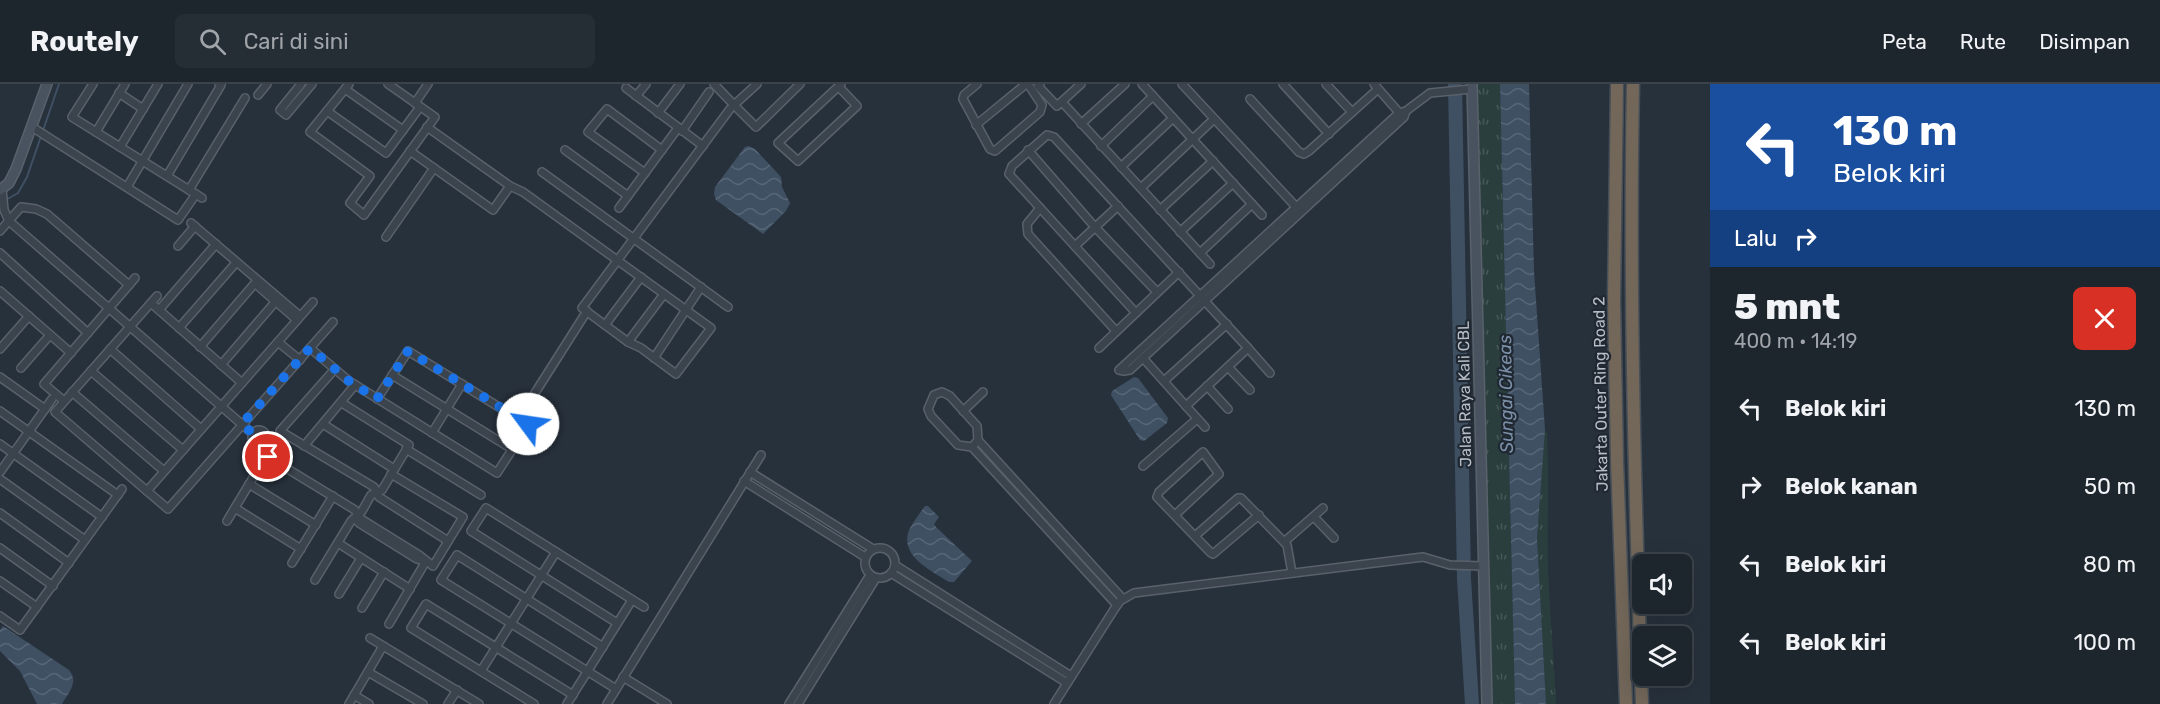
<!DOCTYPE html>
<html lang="id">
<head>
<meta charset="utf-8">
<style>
  :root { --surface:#1d252d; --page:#252d35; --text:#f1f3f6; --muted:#a0a5aa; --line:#3b4249 }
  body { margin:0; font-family:Rubik,sans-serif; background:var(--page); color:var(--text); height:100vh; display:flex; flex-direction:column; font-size:22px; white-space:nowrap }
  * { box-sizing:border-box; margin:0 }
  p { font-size:20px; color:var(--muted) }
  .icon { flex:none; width:33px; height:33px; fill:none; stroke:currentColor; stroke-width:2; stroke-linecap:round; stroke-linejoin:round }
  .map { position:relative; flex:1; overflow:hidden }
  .sheet { display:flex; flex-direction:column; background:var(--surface); width:450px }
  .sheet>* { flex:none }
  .banner { background:#1a4fa0; color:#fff; overflow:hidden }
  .fabs { position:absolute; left:1632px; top:470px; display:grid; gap:12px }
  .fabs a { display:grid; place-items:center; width:60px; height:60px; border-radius:9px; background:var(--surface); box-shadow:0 6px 24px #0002,0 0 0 2px var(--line); font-size:30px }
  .pin { position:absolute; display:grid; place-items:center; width:51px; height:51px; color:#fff; margin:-26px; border:3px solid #fff; border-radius:50%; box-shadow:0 2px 6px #0007 }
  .me { position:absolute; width:66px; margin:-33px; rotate:301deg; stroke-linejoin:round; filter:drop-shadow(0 0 4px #0008) }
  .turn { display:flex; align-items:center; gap:21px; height:126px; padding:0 24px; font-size:27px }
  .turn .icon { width:78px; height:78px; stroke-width:2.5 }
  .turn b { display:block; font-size:42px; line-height:51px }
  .then { display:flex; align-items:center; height:57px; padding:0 24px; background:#0003; gap:12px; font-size:22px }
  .round { display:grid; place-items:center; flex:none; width:63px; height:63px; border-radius:9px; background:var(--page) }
  .overview { display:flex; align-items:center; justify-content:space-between; height:102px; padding:0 24px }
  h1 { font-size:36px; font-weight:800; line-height:45px }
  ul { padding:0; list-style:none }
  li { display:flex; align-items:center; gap:18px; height:78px; padding:0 24px }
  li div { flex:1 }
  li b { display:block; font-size:22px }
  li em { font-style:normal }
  header { display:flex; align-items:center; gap:36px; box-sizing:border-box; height:84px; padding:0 30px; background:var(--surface); border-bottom:2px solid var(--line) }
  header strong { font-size:28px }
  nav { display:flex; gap:33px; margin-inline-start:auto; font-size:21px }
  .search { width:420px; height:54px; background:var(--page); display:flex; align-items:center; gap:15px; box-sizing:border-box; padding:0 21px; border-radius:9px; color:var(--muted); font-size:22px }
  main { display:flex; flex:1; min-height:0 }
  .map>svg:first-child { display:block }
  .grass { fill:url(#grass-tufts) }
  .water { fill:url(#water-waves) }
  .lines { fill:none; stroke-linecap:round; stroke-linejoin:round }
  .stream { stroke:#3f5063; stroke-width:2 }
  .river { stroke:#3f5063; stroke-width:14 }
  .street-casing { stroke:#59616b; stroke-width:10 }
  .secondary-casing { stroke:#59616b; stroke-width:12 }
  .highway-casing { stroke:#464e58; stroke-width:15 }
  .street { stroke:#3b434d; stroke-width:7 }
  .secondary { stroke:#49525f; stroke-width:9 }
  .highway { stroke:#726759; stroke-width:12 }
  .route { stroke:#1a73e8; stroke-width:10; stroke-dasharray:0 18 }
  .labels { text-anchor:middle; stroke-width:4.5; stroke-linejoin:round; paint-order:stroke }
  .street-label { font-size:16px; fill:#b7bec8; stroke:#202832 }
  .water-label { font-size:18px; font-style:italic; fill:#7b90a8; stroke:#202832 }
</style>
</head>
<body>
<header>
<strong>Routely</strong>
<div class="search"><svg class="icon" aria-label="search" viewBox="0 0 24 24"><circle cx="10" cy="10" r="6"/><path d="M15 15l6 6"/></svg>Cari di sini</div>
<nav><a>Peta</a><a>Rute</a><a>Disimpan</a></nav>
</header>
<main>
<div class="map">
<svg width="1710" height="620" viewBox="0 0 1710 620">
  <defs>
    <pattern id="grass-tufts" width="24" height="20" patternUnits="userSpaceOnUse" patternTransform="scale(1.5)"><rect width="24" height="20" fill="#2a3e3e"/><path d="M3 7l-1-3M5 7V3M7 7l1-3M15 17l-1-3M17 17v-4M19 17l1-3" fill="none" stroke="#475858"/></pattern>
    <pattern id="water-waves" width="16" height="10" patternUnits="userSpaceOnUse" patternTransform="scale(1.5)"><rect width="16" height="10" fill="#3f5063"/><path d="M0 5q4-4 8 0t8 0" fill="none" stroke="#586778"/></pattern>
  </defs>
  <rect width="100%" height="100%" fill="#27313c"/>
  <g class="grass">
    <path d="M1470,0H1500L1515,620H1487Z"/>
    <path d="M1545,346L1547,349C1549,395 1547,441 1548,487C1550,531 1554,576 1556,620H1546L1537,454Z"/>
  </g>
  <g class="water">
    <path d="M1500,0H1529L1534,187L1545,346L1537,454L1546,620H1515Z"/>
    <path d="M749,62L755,65L781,93L782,103L790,119L786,127L763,150L716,116L714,110L715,103L745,63Z"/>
    <path d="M1134,293L1138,294L1168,334L1167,339L1144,357L1140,356L1111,311L1112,307Z"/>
    <path d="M925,422H928L939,433L934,440L936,443L972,477L954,498H949C932,487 899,472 909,446C913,438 920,429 925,422Z"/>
    <path d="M3,542L69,586C79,598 69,608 62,620H37L20,587L0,567V546Z"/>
  </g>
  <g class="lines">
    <path class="stream" d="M4,117L18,109L27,93L59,0"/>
    <path class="river" d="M1455,0L1464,495L1472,620"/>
    <defs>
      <g id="street">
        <path d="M93,0L72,33L202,114"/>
        <path d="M301,0L280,26L286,31L312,0"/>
        <path d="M349,0L310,48L370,92L350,119L364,131L435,33L388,0"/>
        <path d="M714,0L734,21"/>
        <path d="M757,0L734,21L756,43L800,0"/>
        <path d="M977,0L964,11L963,15L990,65L995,67L1040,28L1042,21L1028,0"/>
        <path d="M1040,0L1038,2L1057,22L1081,0"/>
        <path d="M1142,0L1262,131"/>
        <path d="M1182,0L1299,126"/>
        <path d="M1283,0L1329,50"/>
        <path d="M1326,0L1352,28"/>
        <path d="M1374,0L1402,32"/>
        <path d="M839,3L857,22L798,77L778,59L841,0"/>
        <path d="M626,4L703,62"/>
        <path d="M345,5L403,46"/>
        <path d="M119,9L143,25"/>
        <path d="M258,11L267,0"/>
        <path d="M636,12L646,0"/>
        <path d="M1250,15L1299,68L1304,70L1309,67L1378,5"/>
        <path d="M1062,18L1210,180"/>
        <path d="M415,19L428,0"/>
        <path d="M327,27L386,69L420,23"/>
        <path d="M1406,27L1404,33L1130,286L1124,287L1119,286L1399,29Z"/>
        <path d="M1406,27L1430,9L1472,5"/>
        <path d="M658,29L680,0"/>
        <path d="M1081,40L1125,0"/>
        <path d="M976,41L1026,0"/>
        <path d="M32,43L178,136L196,110"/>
        <path d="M427,43L510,102L523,108C586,153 648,199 711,244L676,290L641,264L628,258L582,224L730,25"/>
        <path d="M682,47L709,8"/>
        <path d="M96,48L125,0"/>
        <path d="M1101,62L1153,12"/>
        <path d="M120,63L158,0"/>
        <path d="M565,66L628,112"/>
        <path d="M1028,66L1094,142L1157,208"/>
        <path d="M410,67L493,126L510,102"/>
        <path d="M1121,83L1173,34"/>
        <path d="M542,88L728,223"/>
        <path d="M645,89L588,48L607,25L662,66"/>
        <path d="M167,92L221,1L219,0"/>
        <path d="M127,103L188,0"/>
        <path d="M1141,104L1214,35"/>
        <path d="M2,105L4,126L9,137L253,350"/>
        <path d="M189,106L245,14"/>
        <path d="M619,124L678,44"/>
        <path d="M1040,124L1027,140L1028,150L1116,247"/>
        <path d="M1160,126L1213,77"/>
        <path d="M191,139L300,232"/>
        <path d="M0,147L21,123L36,125L47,130L129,201"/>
        <path d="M1180,148L1233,99"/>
        <path d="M386,153L434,84"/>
        <path d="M178,162L195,142"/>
        <path d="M1075,162L1118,122"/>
        <path d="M0,169L88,249"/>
        <path d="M1200,169L1252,120"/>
        <path d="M258,202L297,236"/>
        <path d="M0,207L71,269"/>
        <path d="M151,219L242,299"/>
        <path d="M159,226L216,160"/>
        <path d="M1136,229L1009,90L1012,82L1047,51L1054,53L1248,264L1186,322L1143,274"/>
        <path d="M605,241L641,193"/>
        <path d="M179,244L234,181"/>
        <path d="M278,258L300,276"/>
        <path d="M628,258L664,210"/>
        <path d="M200,263L255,199"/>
        <path d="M310,264L349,297C398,328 448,358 497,389L528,341L408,267L377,315"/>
        <path d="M1099,264L1179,188"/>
        <path d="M1248,264L1270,289"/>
        <path d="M0,265L29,232"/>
        <path d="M110,265L201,345"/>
        <path d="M654,274L701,203"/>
        <path d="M221,281L276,217"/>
        <path d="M1228,283L1250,306"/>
        <path d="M21,284L50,251"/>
        <path d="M334,286L280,347L374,403L379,413L448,457"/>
        <path d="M91,287L157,212"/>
        <path d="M392,291L512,365"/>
        <path d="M0,293L45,325"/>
        <path d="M1164,297L1227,240"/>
        <path d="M1207,302L1228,325"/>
        <path d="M72,308L164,387"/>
        <path d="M942,308L950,312L977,342L978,356L972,363L958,361L931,332L928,325L934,311Z"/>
        <path d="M64,317L44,300L135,194"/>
        <path d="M528,320L587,227"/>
        <path d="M1186,322L1205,343"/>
        <path d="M0,327L118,411"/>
        <path d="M963,327L983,308"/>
        <path d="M323,340L394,385"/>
        <circle cx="259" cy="353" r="7"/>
        <path d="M432,349L462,300"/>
        <path d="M978,356L1123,515"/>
        <path d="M262,359L269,377"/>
        <path d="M0,360L102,433"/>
        <path d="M304,362L355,301"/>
        <path d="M972,363L1117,521"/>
        <path d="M406,365L481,411"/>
        <path d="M183,366L91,287L55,328L168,425L333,238"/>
        <path d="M268,373L355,426L361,435L419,471L433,482L463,433L391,390"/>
        <path d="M1143,382L1197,335"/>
        <path d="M0,388L52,315"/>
        <path d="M750,388L873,465"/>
        <path d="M0,395L85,456"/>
        <path d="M744,397L865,473"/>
        <path d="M249,400L316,441"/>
        <path d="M147,407L313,218"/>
        <path d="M235,424L301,465"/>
        <path d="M0,429L69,479"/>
        <path d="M1175,431L1219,390L1203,368L1159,408L1157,413L1210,468L1213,470L1259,431"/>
        <path d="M1314,433L1334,454"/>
        <path d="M355,434L359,439L417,475L424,477"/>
        <path d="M227,437L257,387L268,373"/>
        <path d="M1195,452L1238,414H1241L1287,461L1292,489"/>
        <path d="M1284,458L1323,424"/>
        <path d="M338,459L410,505"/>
        <circle cx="880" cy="479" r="15"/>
        <path d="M0,464L53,502"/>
        <path d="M292,479L333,412"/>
        <path d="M895,481L1071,592"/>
        <path d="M891,489L1067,599"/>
        <path d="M315,496L351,437L362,427L371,411L382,406L409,361L342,319"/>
        <path d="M0,497L37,523"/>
        <path d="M339,510L361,474"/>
        <path d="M362,524L384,488"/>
        <path d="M0,532L20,546L122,405"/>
        <path d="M617,539L471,447L486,424L644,523"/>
        <path d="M389,540L426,477"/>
        <path d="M370,554L479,620"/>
        <path d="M603,563L457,471L441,496L616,605"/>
        <path d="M481,587L556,468"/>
        <path d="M368,588L423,620"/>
        <path d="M623,593L667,620"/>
        <path d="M354,611L369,620"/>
        <path d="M349,620L383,562"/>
        <path d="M448,620L457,606"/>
        <path d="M534,620L411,544L426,520L573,611"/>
        <path d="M567,620L632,516"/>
        <path d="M607,620L761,371"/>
        <path d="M789,620L870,491"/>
        <path d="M798,620L876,494"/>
        <path d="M1054,620L1115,524L1120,517L1134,509L1423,473L1450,481L1483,482"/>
      </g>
      <g id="secondary">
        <path d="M1472,0L1487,620"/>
        <path d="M0,106L9,99L16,85L47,0"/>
      </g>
      <g id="highway">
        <path d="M1617,0L1614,216L1617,377L1626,620"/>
        <path d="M1633,0C1629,207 1635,413 1642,620"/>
      </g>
    </defs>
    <use href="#street" class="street-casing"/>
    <use href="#secondary" class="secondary-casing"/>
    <use href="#highway" class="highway-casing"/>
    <use href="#street" class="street"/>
    <use href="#secondary" class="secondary"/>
    <use href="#highway" class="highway"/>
  </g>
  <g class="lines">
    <path class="route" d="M268,373L262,359L255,358L253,350L242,340L310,264L349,297L377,315L408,267L528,340"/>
  </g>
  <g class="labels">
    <g class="street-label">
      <text transform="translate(1464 310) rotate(-91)" y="6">Jalan Raya Kali CBL</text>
      <text transform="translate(1600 310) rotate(-91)" y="6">Jakarta Outer Ring Road 2</text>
    </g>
    <g class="water-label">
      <text transform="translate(1506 310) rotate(-91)" y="6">Sungai Cikeas</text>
    </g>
  </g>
</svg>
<div class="fabs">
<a><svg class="icon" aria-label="sound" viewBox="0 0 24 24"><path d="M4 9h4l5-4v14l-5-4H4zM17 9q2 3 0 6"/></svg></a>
<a><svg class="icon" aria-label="layers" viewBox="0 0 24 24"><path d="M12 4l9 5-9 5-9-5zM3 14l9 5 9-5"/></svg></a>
</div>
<div class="pin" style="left:268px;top:373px;background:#d93025"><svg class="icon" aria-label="arrive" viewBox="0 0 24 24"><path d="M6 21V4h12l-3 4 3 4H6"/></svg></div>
<svg class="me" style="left:528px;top:340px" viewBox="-20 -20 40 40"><circle r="19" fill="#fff"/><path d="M0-13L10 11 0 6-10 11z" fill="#1a73e8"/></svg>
</div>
<section class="sheet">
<div class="banner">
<div class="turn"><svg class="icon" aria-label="left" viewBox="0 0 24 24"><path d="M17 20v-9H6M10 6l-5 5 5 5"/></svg><div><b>130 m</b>Belok kiri</div></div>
<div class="then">Lalu<svg class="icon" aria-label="right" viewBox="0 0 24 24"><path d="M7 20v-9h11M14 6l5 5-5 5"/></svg></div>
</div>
<div class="overview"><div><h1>5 mnt</h1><p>400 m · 14:19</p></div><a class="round" style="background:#d93025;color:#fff"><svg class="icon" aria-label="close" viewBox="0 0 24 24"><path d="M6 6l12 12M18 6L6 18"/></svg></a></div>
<ul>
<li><svg class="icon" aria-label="left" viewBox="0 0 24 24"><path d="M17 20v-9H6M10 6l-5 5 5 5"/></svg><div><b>Belok kiri</b></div><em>130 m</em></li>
<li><svg class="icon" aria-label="right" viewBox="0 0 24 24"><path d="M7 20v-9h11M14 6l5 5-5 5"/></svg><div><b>Belok kanan</b></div><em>50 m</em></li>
<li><svg class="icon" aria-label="left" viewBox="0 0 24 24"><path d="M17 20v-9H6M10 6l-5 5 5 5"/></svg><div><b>Belok kiri</b></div><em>80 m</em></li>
<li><svg class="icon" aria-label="left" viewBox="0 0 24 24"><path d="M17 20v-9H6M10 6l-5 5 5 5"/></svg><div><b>Belok kiri</b></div><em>100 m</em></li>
</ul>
</section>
</main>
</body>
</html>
